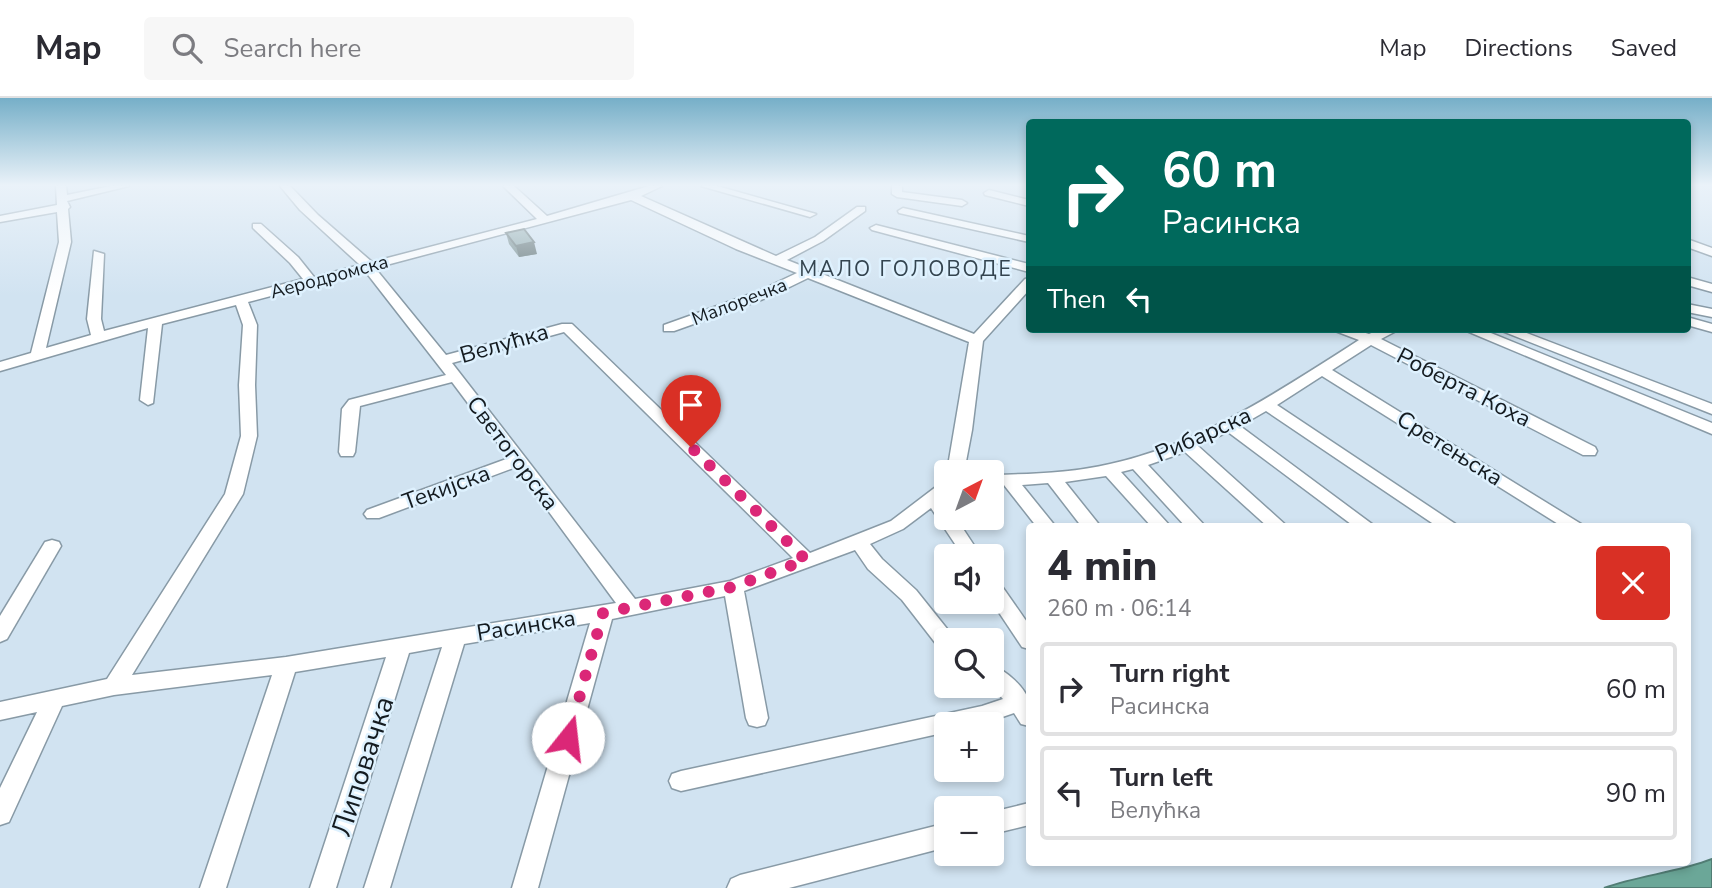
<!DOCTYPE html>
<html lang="en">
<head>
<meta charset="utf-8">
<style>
  :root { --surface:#fff; --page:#f7f7f7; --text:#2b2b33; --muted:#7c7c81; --line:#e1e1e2 }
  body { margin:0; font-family:"Nunito Sans",sans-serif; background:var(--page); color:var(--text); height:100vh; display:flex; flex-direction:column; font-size:26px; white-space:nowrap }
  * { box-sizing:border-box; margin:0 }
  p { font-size:23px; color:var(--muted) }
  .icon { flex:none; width:38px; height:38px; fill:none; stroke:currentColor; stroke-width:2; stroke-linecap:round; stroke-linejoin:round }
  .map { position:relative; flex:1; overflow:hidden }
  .drawer { position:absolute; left:1026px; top:425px; width:665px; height:343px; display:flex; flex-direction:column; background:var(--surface); border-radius:7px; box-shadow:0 4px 10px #0003 }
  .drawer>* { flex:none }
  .hud { position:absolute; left:1026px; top:21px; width:665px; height:214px; border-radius:7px; box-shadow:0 4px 10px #0003; background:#00695c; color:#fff; overflow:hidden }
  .needle { width:46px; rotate:41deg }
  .fabs { position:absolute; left:934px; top:362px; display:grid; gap:14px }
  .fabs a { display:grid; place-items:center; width:70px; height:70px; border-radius:7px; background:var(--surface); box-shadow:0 4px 10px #0003; font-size:35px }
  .pin { position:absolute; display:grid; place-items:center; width:60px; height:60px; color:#fff; margin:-72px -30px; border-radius:50% 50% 50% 0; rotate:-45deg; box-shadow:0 0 7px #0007 }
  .pin .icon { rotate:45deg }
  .me { position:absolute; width:77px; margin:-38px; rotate:16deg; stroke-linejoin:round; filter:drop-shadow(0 0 5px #0008) }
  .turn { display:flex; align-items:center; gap:24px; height:147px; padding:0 21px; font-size:32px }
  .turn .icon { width:91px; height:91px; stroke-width:2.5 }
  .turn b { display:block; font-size:49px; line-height:60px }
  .then { display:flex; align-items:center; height:66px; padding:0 21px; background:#0003; gap:14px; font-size:26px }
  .round { display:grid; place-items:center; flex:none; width:74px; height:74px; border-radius:7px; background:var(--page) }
  .headline { display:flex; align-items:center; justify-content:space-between; height:119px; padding:0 21px }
  h1 { font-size:42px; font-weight:800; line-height:52px }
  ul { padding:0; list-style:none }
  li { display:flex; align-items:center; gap:21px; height:94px; margin:0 14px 10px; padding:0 7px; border:4px solid var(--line); border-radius:7px }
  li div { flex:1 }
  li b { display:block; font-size:26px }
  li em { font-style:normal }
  header { display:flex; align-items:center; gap:42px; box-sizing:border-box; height:98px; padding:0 35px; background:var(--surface); border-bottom:2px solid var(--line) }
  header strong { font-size:33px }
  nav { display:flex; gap:38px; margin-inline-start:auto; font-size:24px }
  .search { width:490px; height:63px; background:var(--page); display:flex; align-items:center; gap:18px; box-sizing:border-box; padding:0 24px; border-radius:7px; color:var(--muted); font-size:26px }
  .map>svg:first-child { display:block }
  .water { fill:#6ba798; stroke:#517d74; stroke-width:2 }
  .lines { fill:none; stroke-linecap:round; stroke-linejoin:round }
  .minor-casing { stroke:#889aa6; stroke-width:3 }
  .minor { fill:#fff; fill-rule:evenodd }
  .wall { fill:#7f9597 }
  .shaded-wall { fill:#68797b }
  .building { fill:#94adb0; stroke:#68797b; stroke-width:2 }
  .route { stroke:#db2777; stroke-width:12; stroke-dasharray:0 21.6 }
  .labels { text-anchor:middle; stroke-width:5; stroke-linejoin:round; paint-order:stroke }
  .far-street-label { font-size:19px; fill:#141b20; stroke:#def1fe }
  .far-quarter-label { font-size:21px; letter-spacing:2px; fill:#34444f; stroke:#def1fe }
  .street-label { font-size:23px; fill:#141b20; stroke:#def1fe }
  .near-street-label { font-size:28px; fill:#141b20; stroke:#def1fe }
</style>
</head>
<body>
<header>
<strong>Map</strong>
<div class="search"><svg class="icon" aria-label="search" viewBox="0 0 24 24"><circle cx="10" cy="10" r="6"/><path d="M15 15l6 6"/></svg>Search here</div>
<nav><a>Map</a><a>Directions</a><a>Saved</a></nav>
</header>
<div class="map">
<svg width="1712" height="790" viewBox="0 0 1712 790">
  <rect width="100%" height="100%" fill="#d1e3f1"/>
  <path class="water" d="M1712,761V790H1604C1640,777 1676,775 1712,761Z"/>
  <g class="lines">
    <defs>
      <g id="minor">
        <path d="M56,88H66L67,97L111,88H129L67,103L70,109L68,111L71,144L46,250L91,237L87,221L94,153L104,156L101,221L104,233L303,181L290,165L253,130V126H261L298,159L314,179L360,167L300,112L280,88H290L318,117L372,164L537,121L503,88H514L547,118L649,88H662L641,98L776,158L815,139L857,109H865V113L823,143L787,162L974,236L1025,181L1029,180V192L983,243L972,332L964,374H947L969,244L808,180L769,199L674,233H664V227L759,193L797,175L736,151L631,102L375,170L446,257L562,226H572L810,455L891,423L941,385L947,384V398L943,401L947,407V420H956L981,458H963L931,410L903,431L870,446L882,461L916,492L956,542H947V553L940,551L902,502L868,471L855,452L744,493L768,620L765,627L757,629L749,627L746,620L725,498L612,521L538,790H512L590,525L464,546L390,790H364L442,549L409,555L336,790H310L386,559L295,574L226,790H200L272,577L114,597L62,608L9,724L0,727V690L37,614L0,622V604L107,581L225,396L241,338L239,287L243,227L236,207L162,226L153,305L148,307L140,302L148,230L0,273V264L31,255L59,144L57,114L0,124V118L57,107ZM365,173L446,277L349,302L342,311L339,354L341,358H353L355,354L360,308L452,284L509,360L367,412L364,416L367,420H379L516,369L616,505L286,559L132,577L243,396L257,338L255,287L257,227L248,204ZM564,234L793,460L730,483L635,501L452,265Z"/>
        <path d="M701,88H717L816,116L810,119Z"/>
        <path d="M892,88H902V94L962,102L967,105L962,108L897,99L892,96Z"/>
        <path d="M989,92L1029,102V108L985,97L984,95Z"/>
        <path d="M903,110L1029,138V144L899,115L898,113Z"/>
        <path d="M876,127L1029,166V174L872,132L870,130Z"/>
        <path d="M1687,141L1712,150V158L1687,149Z"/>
        <path d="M1687,179L1712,186V194L1687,187Z"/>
        <path d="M1687,206L1712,211V219L1687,214Z"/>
        <path d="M1687,219L1712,226V234L1687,227Z"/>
        <path d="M1330,231H1352L1369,236L1381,231H1400L1381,241L1595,349L1597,353L1595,357H1583L1371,247L1332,272L1586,429H1563L1322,278L1277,307L1460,429H1438L1266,313L1240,328L1376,429H1355L1228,334L1198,348L1288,429H1268L1185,354L1148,367L1206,429H1186L1133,371L1121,374L1171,429H1152L1106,378L1065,384L1101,429H1082L1048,385L1022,387L1056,429H1037L1004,387H992V377C1032,376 1072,375 1110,366C1201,346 1281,292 1359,242Z"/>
        <path d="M1462,231H1481L1712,325V336Z"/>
        <path d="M1497,231H1516L1712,306V316Z"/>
        <path d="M52,442L59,444L61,448L7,541L0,544V518L45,444Z"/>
        <path d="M992,482L999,484L1029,527V551L1022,549L992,504Z"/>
        <path d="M992,568C1006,572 1026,590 1029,604C1030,612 1029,621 1029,628L1021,626L1014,615L982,626H947V634L681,693L672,690L669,683L672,676L681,673L982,608L1003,601L991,588Z"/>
        <path d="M1029,705V727L992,736V714Z"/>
        <path d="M947,725V749L789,790H727L731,781L740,777Z"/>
      </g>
    </defs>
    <use href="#minor" class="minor-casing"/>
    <use href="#minor" class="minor"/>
  </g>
  <path class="wall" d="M506,135L537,156L519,159L509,146Z"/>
  <path class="shaded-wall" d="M534,144L537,156L519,159L516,148Z"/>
  <path class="building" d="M524,131L534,144L516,148L506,135Z"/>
  <linearGradient id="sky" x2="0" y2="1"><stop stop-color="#76afc8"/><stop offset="0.44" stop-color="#eaf2f9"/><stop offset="1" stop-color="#eaf2f9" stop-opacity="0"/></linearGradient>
  <rect width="1712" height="198" fill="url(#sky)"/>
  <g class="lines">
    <path class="route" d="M568,640L603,515L733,489L806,462L691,349"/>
  </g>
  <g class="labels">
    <g class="far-street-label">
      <text transform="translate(329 178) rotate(-15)" y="7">Аеродромска</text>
      <text transform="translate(739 203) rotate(-21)" y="7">Малоречка</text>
    </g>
    <g class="far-quarter-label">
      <text x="906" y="178">МАЛО ГОЛОВОДЕ</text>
    </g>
    <g class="street-label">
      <text transform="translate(504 245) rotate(-16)" y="8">Велућка</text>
      <text transform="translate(1464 289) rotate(27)" y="8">Роберта Коха</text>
      <text transform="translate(1203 336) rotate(-24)" y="8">Рибарска</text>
      <text transform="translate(1450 350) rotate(32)" y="8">Сретењска</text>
      <text transform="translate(513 355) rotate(53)" y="8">Светогорска</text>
      <text transform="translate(446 389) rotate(-20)" y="8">Текијска</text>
      <text transform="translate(526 527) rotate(-9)" y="8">Расинска</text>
    </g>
    <g class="near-street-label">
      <text transform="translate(362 668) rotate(-72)" y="10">Липовачка</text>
    </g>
  </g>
</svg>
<div class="fabs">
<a><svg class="needle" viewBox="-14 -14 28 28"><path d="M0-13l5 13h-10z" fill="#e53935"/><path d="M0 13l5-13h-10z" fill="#7c7c81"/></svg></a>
<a><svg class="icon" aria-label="sound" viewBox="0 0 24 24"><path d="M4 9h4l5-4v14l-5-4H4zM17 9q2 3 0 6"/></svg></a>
<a><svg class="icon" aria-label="search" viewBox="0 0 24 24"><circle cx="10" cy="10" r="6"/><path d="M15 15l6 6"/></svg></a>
<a>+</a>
<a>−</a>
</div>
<div class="pin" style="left:691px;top:349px;background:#d93025"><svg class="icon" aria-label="arrive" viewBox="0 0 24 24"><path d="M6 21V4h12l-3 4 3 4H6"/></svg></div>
<svg class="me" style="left:568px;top:640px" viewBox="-20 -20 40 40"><circle r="19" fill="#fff"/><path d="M0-13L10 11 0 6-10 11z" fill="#db2777"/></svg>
<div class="hud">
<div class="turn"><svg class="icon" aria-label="right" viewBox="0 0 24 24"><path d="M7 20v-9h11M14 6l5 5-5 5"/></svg><div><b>60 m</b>Расинска</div></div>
<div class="then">Then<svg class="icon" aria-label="left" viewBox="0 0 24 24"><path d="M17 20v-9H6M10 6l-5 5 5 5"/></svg></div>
</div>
<section class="drawer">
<div class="headline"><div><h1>4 min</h1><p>260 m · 06:14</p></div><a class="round" style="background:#d93025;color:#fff"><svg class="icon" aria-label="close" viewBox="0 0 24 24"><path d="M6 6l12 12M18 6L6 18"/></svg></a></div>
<ul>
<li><svg class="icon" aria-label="right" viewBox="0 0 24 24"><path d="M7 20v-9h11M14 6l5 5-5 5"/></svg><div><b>Turn right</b><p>Расинска</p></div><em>60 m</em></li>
<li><svg class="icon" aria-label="left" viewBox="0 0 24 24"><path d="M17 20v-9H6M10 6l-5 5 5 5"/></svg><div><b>Turn left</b><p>Велућка</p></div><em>90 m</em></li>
</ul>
</section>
</div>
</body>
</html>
